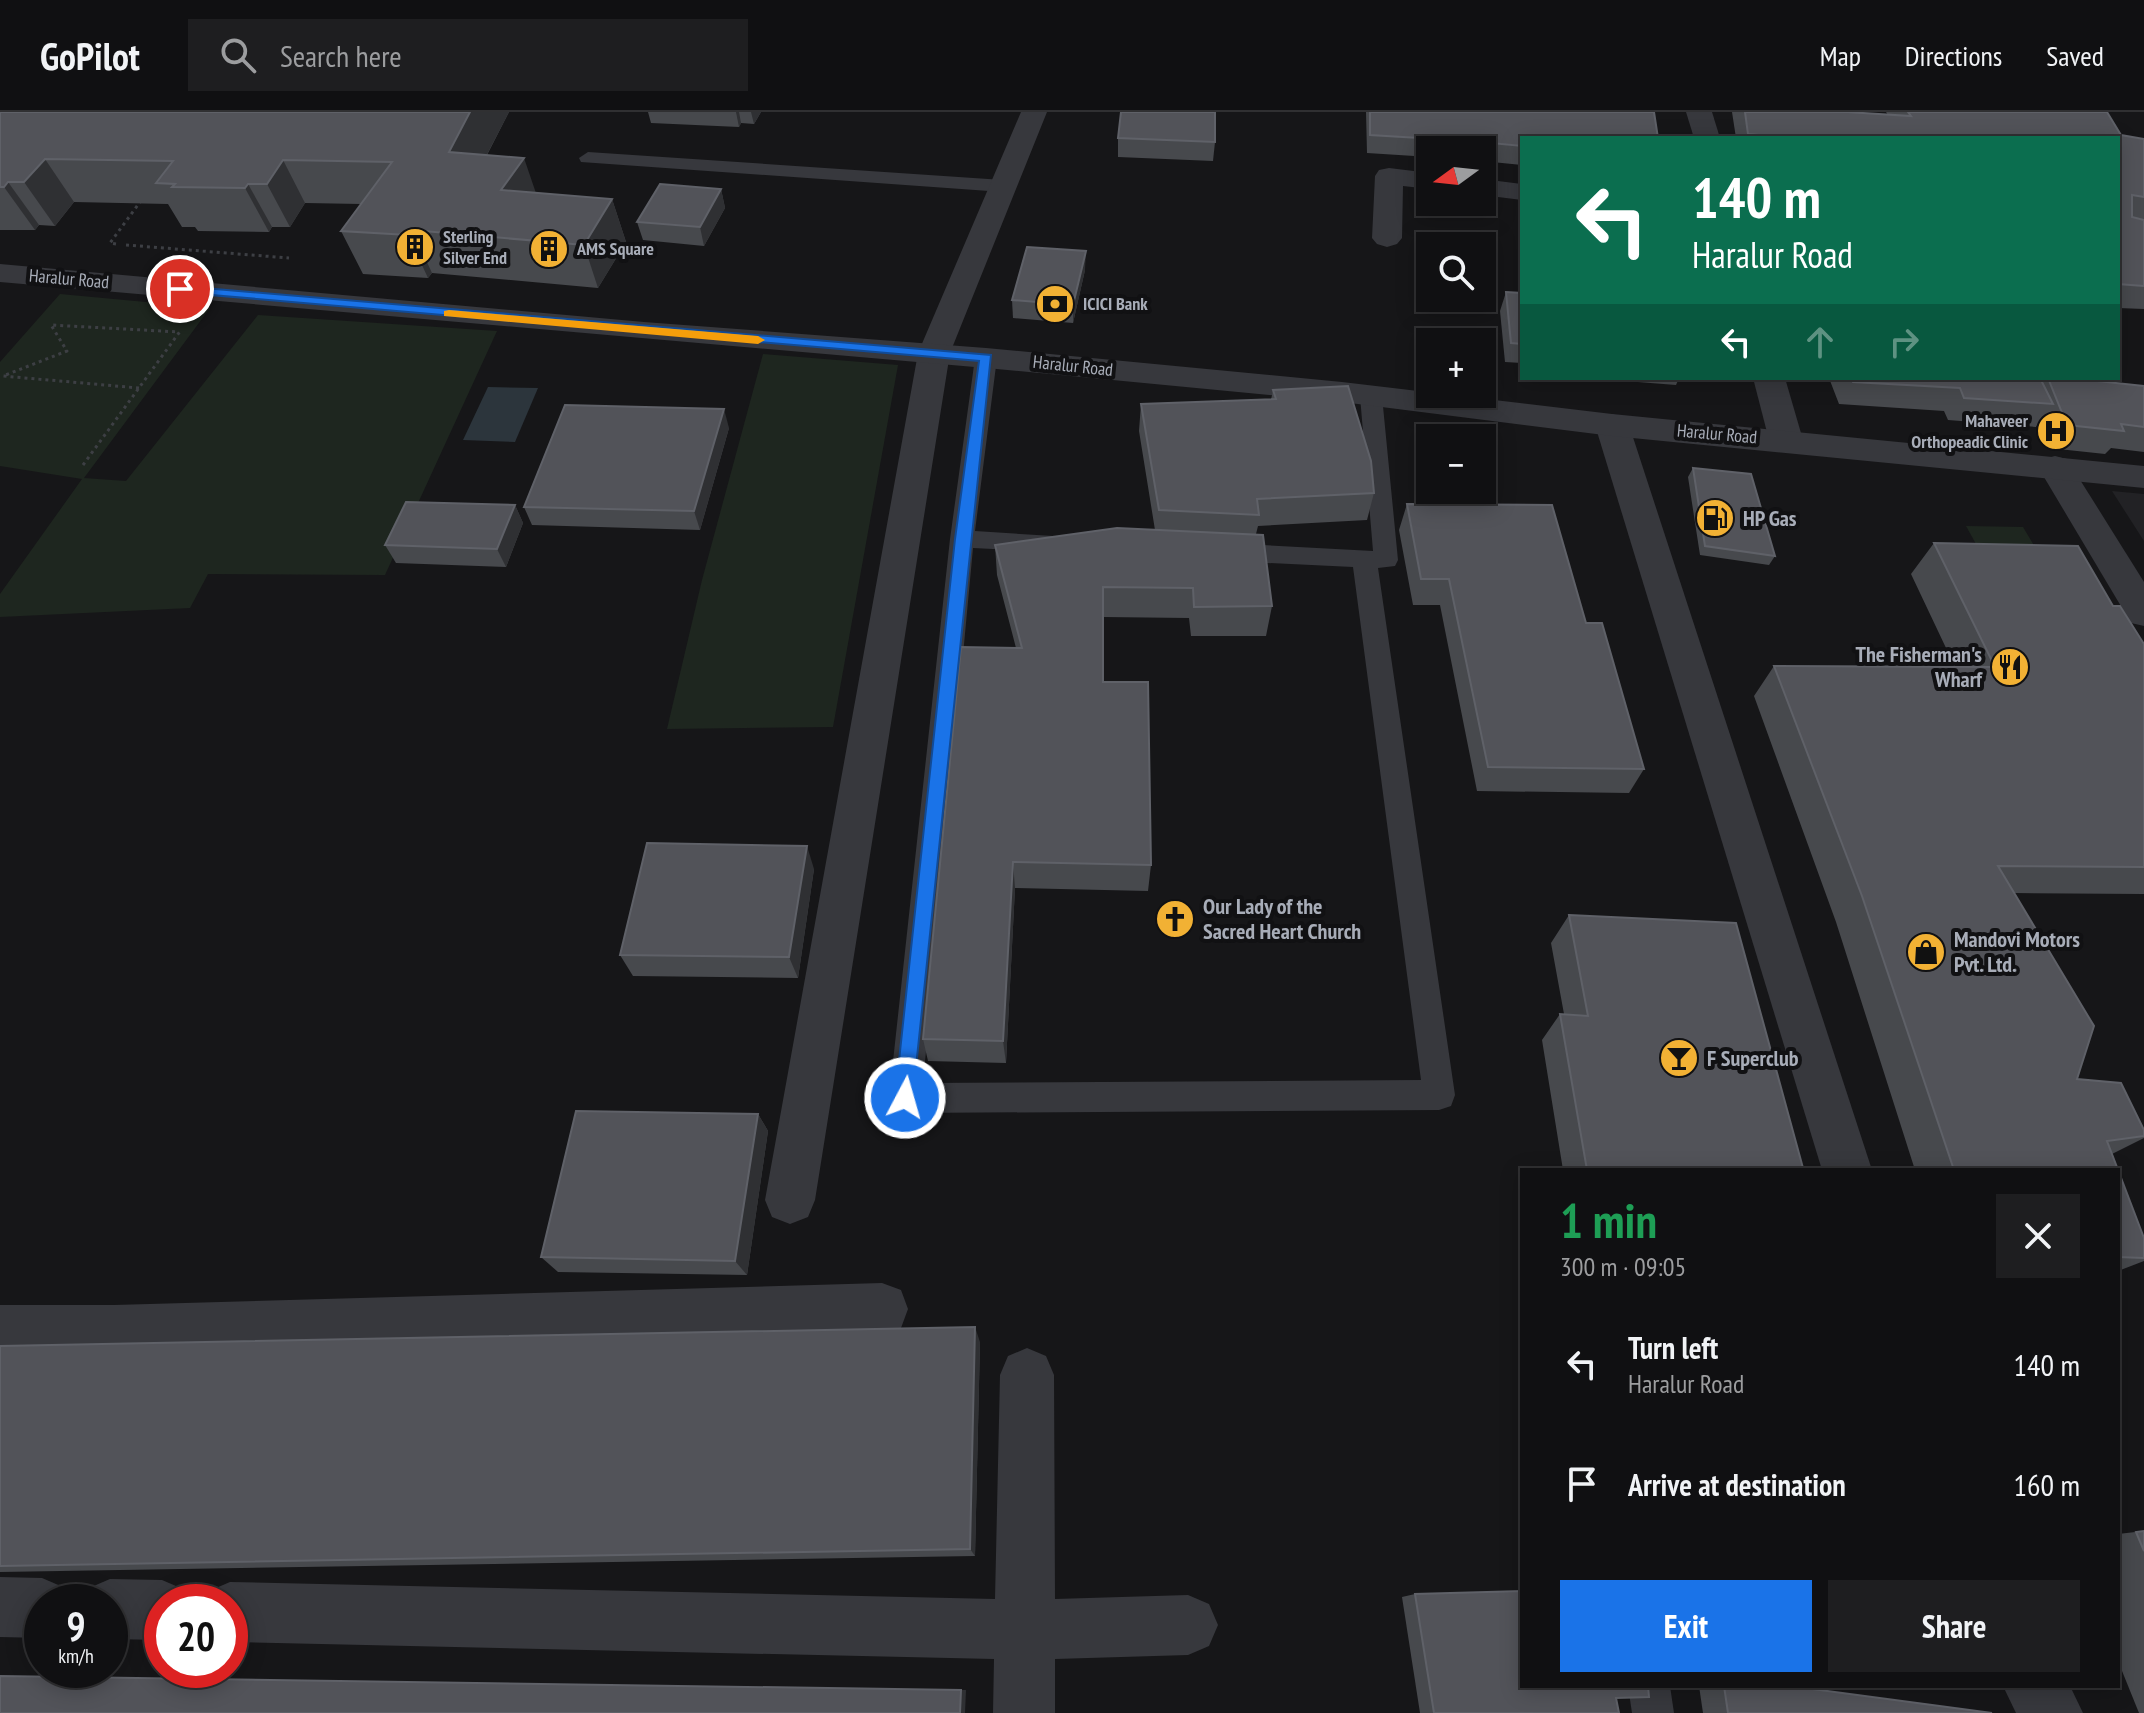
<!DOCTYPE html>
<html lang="en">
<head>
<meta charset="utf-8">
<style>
  :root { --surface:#101012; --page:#1e1e20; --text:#f1f3f6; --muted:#9c9d9f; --line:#303032; --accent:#1a73e8 }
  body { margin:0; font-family:"PT Sans Narrow",sans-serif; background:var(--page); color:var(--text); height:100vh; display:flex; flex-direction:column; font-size:30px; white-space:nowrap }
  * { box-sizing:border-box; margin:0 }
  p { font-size:26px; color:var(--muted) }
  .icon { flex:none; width:44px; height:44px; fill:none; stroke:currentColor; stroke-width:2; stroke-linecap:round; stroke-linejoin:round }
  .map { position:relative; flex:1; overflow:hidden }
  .panel { position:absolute; left:1520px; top:1056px; width:600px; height:520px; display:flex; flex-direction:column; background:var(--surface); border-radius:0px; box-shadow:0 4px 20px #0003,0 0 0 2px var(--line) }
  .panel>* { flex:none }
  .banner { position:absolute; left:1520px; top:24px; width:600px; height:244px; border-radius:0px; box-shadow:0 4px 20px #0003,0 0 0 2px var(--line); background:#0b6e4f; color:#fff; overflow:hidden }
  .needle { width:52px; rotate:255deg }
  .buttons { position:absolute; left:1416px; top:24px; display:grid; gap:16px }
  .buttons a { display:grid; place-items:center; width:80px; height:80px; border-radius:0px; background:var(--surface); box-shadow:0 4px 20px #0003,0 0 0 2px var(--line); font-size:40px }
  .speed { position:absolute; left:24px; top:1472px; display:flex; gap:16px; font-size:40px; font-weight:700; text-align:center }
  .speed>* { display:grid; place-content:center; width:104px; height:104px; border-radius:50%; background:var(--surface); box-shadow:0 4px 20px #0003,0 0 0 2px var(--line); line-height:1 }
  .speed small { font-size:20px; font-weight:400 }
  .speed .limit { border:12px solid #d22; background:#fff; color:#111 }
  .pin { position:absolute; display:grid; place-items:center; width:68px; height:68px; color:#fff; margin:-34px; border:4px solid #fff; border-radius:50%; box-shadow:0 2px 8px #0007 }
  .me { position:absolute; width:88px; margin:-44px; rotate:6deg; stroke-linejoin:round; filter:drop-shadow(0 0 6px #0008) }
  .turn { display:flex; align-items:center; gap:28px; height:168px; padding:0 40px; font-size:36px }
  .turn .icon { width:104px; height:104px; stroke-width:2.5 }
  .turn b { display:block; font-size:56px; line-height:68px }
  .lanes { display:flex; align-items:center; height:76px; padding:0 40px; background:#0003; justify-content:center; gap:40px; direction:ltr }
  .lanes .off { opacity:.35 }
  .round { display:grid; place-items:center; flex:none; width:84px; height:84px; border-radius:0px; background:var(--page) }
  .summary { display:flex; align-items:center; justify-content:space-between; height:136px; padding:0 40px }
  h1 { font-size:48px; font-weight:700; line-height:60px; color:#1e9e55 }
  .primary-button { display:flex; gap:16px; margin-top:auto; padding:16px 40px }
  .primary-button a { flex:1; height:92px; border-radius:0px; background:var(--accent); color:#fff; font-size:32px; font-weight:700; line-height:92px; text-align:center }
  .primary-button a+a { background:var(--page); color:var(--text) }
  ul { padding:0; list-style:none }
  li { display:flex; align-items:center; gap:24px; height:120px; padding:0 40px }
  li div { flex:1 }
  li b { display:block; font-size:30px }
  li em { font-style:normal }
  header { display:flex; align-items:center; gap:48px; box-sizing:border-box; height:112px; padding:0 40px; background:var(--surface); border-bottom:2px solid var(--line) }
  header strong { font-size:38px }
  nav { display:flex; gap:44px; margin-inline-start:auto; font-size:28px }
  .search { width:560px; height:72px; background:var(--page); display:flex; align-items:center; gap:20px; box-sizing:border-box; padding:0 28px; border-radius:0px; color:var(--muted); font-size:30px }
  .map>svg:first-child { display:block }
  .built { fill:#222225 }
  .green { fill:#1e261f }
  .water { fill:#2c353c }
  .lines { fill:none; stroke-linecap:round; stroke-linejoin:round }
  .path { stroke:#3d3f44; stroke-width:3; stroke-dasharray:3 4; stroke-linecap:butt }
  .service { fill:#37383d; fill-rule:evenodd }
  .minor { fill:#37383d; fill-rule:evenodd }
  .tertiary { fill:#37383d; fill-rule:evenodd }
  .wall { fill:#47494d }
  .shaded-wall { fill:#2f3033 }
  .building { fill:#525359; stroke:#5f6168; stroke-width:2 }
  .route { fill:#1a73e8; stroke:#114b97; stroke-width:2 }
  .slow { fill:#f59e0b }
  .labels { text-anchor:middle; stroke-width:8; stroke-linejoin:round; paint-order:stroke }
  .far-poi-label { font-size:18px; font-weight:bold; fill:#a8adb8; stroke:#111113; text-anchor:start }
  .far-street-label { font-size:18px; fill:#a8adb8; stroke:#111113 }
  .poi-label { font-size:22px; font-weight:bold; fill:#a8adb8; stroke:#111113; text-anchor:start }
</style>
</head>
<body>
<header>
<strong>GoPilot</strong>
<div class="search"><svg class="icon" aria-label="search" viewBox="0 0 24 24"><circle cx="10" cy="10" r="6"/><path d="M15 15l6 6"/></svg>Search here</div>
<nav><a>Map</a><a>Directions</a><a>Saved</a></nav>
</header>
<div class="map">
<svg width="2144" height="1601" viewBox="0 0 2144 1601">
  <rect width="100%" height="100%" fill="#161618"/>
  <path class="built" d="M2112,379L2144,382V429Z"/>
  <g class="green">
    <path d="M60,182L210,196L84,366L126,369L258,203L497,219L385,463L208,462L190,496L0,505V482L82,367L0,354V250Z"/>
    <path d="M763,242L898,253L833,615L667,617L702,468Z"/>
    <path d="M1966,414L2023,415L2049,459H1991Z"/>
  </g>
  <path class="water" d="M488,275L538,276L515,330L463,328Z"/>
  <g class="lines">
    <g class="path">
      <path d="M116,132L110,131L143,86"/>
      <path d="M126,133L289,146"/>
      <path d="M139,276L3,264L67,239L51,213L179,220"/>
      <path d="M83,353L181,218"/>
    </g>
    <g class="service">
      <path d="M588,40L1003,68L1012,74L1003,80L581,50L579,46Z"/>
      <path d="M986,239L997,246L975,419L1053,424L1062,426L1065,432L1062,438L1053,440L973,436L923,971L1421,968L1353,455L1225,449L1216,446L1213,440L1216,434L1225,431L1373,439L1360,284L1363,279H1379L1382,284L1398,448L1395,454L1378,456L1455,983L1451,994L1439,998L905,1001L893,997L889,986L950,427L975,246Z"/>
      <path d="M1628,1574H1670L1674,1601H1632Z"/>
    </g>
    <g class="minor">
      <path d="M1021,0H1047L950,241L815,1088L808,1105L790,1112L772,1105L765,1088L918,241Z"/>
      <path d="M1686,0H1712L1720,26H1694Z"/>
      <path d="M1389,56L1430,61V77L1403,74L1402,126L1397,132L1387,135L1377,132L1372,126L1375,64L1379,58Z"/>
      <path d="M1482,67L1522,72V88L1482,83Z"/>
      <path d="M1753,266H1785L1803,328L1798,336L1786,339L1774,336L1769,328Z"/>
      <path d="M1612,302L1624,306L1629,313L1872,1058H1822L1595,313L1600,306Z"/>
      <path d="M2055,344L2067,347L2144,470V514L2131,511L2038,355L2043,347Z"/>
      <path d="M882,1171L901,1178L908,1197L901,1216L882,1223L114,1247H0V1193H114Z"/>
      <path d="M1027,1236L1046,1244L1054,1263L1055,1487L1188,1483L1209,1492L1218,1513L1209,1534L1188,1543L1055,1547V1601H993L994,1547L230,1530V1490H204L209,1479L230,1470L995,1487L1000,1263L1008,1244Z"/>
      <path d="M0,1465L42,1466L63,1475L69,1490H42V1526L0,1525Z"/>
      <path d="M110,1467L162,1468L183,1477L188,1490H162V1528L110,1527V1490H83L89,1476Z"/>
      <path d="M2003,1574H2070L2083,1601H2016Z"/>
    </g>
    <path class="tertiary" d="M0,152L644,210L986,236L1342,270L1612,302L2144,354V376L1612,324L1342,290L986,256L0,170Z"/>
  </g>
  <g class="wall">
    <path d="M0,0H509L487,43L536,81L612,87L626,130L598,176L432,161L428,166L363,162L341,119L361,92L305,91L290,115H272L269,120L198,119L195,115H182L168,92L74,90L55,114L39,113L35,118H0Z"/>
    <path d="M648,0H761L754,12L741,11L739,15L651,11Z"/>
    <path d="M1366,0H1654V1L1522,26V53L1482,49V38H1430V45L1367,41Z"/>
    <path d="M1732,0H1847L1888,3L1886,0H2107L2121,23L2144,27V197L2118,196V26H1736Z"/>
    <path d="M1118,26L1215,30L1213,49L1118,45Z"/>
    <path d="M721,77L725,96L704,134L643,128L637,110Z"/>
    <path d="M1085,158L1073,211L1013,206L1012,188Z"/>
    <path d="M1506,180L1522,181V251L1505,250L1500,199Z"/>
    <path d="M1625,266H1679L1676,273L1625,269Z"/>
    <path d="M1829,266H2040L2042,270L2045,266H2069L2144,274V340L2111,336L2105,342L2049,336L2039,310L2036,315L1948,308L1944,299L1839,292Z"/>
    <path d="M1273,278L1374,381L1367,408L1258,414L1256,422L1272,494L1266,524H1191L1189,506L1103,505V570L1151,753L1148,779L1015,776L1006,951L928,949L923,927L1016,536L997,463L995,433L1155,418L1139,319L1141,292L1271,288Z"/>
    <path d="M729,316L700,418L532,413L524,395Z"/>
    <path d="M1693,356L1775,444L1769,453L1700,443L1688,365Z"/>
    <path d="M1407,392L1586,511L1644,657L1629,681L1477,679L1440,493H1413L1399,418Z"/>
    <path d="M515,393L523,411L506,455L396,451L385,433Z"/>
    <path d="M1934,431L2113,494L2144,532V782L2014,781L2077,967L2144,1018V1026L2112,1042L2144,1126V1149L2118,1159V1058H1915L1836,810L1754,584L1774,554L1955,555L1911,462Z"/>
    <path d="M814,757L798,866L633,864L620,843Z"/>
    <path d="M1569,803L1803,1056L1801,1058H1563L1542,928L1560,902H1564L1551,831Z"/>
    <path d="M758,1002L768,1019L747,1163L558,1160L541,1145Z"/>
    <path d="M980,1230L975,1444L0,1460V1234Z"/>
    <path d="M2144,1419V1601H2139L2118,1549V1422Z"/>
    <path d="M1415,1482L1616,1586L1619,1601H1420L1402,1485Z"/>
    <path d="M1699,1574H1790L1992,1601H1703Z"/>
  </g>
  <g class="shaded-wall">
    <path d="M470,0H509L466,83L449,40Z"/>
    <path d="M736,0H739L741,11L739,15Z"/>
    <path d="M751,0H761L754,12Z"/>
    <path d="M524,46L539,90L501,78Z"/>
    <path d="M45,47L74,90L55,114L24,70Z"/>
    <path d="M283,48L305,91L290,115L267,72Z"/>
    <path d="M8,70L39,113L35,118L4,75Z"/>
    <path d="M248,72L272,115L269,120L245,76Z"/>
    <path d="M721,77L725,96L704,134L700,115Z"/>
    <path d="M612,87L626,130L598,176L584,133Z"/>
    <path d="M412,118L432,161L428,166L408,123Z"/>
    <path d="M1086,139L1085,158L1073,211V193Z"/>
    <path d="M724,297L729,316L700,418L694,399Z"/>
    <path d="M515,393L523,411L506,455L497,437Z"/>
    <path d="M807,734L814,757L798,866L789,845Z"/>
    <path d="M1013,750L1015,776L1006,951L1003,929Z"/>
    <path d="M758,1002L768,1019L747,1163L735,1149Z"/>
    <path d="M975,1215L980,1230L975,1444L970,1437Z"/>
    <path d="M961,1578H966L965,1601H960Z"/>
  </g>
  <g class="building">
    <path d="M0,0H470L449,40L524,46L501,78L612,87L584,133L412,118L408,123L341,119L392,50L283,48L267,72H248L245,76L172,75L175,72L156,71L173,49L45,47L24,70H8L4,75H0Z"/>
    <path d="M1121,0H1215V30L1118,26Z"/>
    <path d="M1370,0H1654L1658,26H1522V34L1470,29L1370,23Z"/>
    <path d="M1745,0H1847L1911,4L1908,0H2107L2121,23L2144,27V85L2132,83V105L2144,108V174L2118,172V26H1790L1748,22Z"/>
    <path d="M660,72L721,77L700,115L637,110Z"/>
    <path d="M1027,135L1086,139L1073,193L1012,188Z"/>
    <path d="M1506,180L1522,181V232L1511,231Z"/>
    <path d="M1851,266H2040L2053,292L1964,286L1960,276L1853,270Z"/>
    <path d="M2048,266H2069L2144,274V315L2121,312L2124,319L2067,313Z"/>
    <path d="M1348,274L1371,349L1374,381L1257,387L1259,403L1159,398L1141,292L1276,287L1273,278Z"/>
    <path d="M565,293L724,297L694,399L524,395Z"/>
    <path d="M1693,356L1751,362L1775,444L1705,434Z"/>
    <path d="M406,390L515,393L497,437L385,433Z"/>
    <path d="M1407,392L1552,393L1586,511H1602L1644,657L1488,655L1449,467H1421Z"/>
    <path d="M1117,416L1263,423L1272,494L1194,495L1193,476L1103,475V570H1148L1151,753L1013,750L1003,929L923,927L961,535L1022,536L995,433Z"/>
    <path d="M1934,431L2078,434L2113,494H2120L2144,532V755L1998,754L2094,914L2077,967L2121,971L2144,1018V1024L2107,1029L2144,1126V1146L2118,1145V1058H1954L1862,784L1774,554L1995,555Z"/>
    <path d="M647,731L807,734L789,845L620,843Z"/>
    <path d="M1569,803L1736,811L1803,1056H1793V1058H1587L1560,902L1588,904Z"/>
    <path d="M576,999L758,1002L735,1149L541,1145Z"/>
    <path d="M975,1215L970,1437L0,1454V1234Z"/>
    <path d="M2144,1419V1439L2136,1420Z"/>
    <path d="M1522,1479V1574H1648L1649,1585L1616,1586L1619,1601H1434L1415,1482Z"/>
    <path d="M0,1564L961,1578L960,1601H0Z"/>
    <path d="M1724,1574H1790L1992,1601H1728Z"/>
  </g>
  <path class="route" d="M180,174L991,243L912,993L905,995L898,993L895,986L955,427L979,249L176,180V175Z"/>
  <path class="slow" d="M449,198L758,224L765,228L758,232L444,204V199Z"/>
  <defs>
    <symbol id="building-disc" viewBox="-11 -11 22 22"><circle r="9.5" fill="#f2b134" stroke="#111113"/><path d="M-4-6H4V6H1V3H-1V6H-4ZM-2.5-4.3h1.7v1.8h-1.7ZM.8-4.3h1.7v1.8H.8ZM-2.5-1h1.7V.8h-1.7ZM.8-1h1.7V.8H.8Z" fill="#111"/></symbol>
    <symbol id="bank-disc" viewBox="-11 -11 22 22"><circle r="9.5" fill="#f2b134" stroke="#111113"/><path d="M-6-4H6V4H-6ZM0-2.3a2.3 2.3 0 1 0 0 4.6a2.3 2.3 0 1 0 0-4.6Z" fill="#111"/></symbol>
    <symbol id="hospital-disc" viewBox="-11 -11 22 22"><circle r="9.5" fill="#f2b134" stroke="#111113"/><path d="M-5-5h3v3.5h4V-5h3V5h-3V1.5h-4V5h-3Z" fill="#111"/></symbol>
    <symbol id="fuel-disc" viewBox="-11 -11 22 22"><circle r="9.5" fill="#f2b134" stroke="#111113"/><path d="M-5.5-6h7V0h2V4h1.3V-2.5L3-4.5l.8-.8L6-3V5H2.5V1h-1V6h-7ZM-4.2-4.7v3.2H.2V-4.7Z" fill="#111"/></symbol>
    <symbol id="restaurant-disc" viewBox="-11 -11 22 22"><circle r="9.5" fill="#f2b134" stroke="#111113"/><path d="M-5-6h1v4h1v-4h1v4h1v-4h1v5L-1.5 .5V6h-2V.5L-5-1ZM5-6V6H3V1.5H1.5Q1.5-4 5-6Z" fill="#111"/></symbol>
    <symbol id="church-disc" viewBox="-11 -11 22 22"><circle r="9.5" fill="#f2b134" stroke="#111113"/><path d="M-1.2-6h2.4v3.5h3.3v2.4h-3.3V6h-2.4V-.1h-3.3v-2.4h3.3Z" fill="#111"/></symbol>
    <symbol id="shop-disc" viewBox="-11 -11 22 22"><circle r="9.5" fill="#f2b134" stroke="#111113"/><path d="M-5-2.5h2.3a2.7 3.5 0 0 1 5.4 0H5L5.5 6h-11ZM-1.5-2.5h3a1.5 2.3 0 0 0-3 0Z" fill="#111"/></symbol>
    <symbol id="bar-disc" viewBox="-11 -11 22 22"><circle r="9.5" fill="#f2b134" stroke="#111113"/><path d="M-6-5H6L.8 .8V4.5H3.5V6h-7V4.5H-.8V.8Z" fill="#111"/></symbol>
  </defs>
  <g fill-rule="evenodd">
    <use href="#building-disc" x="393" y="113" width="44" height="44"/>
    <use href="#building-disc" x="527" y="115" width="44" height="44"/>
    <use href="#bank-disc" x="1033" y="170" width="44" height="44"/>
    <use href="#hospital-disc" x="2034" y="297" width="44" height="44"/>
    <use href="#fuel-disc" x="1693" y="384" width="44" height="44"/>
    <use href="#restaurant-disc" x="1988" y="533" width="44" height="44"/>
    <use href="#church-disc" x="1153" y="785" width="44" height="44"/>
    <use href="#shop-disc" x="1904" y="818" width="44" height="44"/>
    <use href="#bar-disc" x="1657" y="924" width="44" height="44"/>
  </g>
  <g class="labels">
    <g class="far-poi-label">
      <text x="443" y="131">Sterling<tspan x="443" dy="21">Silver End</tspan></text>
      <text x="577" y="143">AMS Square</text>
      <text x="1083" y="198">ICICI Bank</text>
      <text x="2028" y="315" text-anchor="end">Mahaveer<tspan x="2028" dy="21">Orthopeadic Clinic</tspan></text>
    </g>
    <g class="far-street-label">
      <text transform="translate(69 167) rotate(5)" y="6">Haralur Road</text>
      <text transform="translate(1073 254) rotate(6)" y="6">Haralur Road</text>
      <text transform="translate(1717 322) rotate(5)" y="6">Haralur Road</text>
    </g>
    <g class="poi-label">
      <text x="1743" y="414">HP Gas</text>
      <text x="1982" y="550" text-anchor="end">The Fisherman's<tspan x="1982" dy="25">Wharf</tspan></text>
      <text x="1203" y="802">Our Lady of the<tspan x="1203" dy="25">Sacred Heart Church</tspan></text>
      <text x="1954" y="835">Mandovi Motors<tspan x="1954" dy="25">Pvt. Ltd.</tspan></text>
      <text x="1707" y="954">F Superclub</text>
    </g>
  </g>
</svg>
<div class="buttons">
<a><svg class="needle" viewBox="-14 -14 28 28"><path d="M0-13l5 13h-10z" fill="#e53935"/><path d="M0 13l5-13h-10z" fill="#9c9d9f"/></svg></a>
<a><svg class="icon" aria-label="search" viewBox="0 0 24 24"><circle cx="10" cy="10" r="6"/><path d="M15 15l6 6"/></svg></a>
<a>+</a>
<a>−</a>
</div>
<div class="speed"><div>9<small>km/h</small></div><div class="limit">20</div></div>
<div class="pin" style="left:180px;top:177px;background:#d93025"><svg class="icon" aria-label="arrive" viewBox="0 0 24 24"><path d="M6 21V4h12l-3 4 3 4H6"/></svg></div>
<svg class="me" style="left:905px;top:986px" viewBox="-20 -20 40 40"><circle r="17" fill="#1a73e8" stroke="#fff" stroke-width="3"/><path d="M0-11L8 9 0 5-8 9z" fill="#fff"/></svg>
<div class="banner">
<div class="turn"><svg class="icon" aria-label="left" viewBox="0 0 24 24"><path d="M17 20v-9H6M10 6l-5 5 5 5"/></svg><div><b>140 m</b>Haralur Road</div></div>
<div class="lanes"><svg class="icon" aria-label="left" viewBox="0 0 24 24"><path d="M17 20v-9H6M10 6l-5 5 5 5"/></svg><svg class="icon off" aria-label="ahead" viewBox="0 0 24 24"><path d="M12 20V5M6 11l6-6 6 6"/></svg><svg class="icon off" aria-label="right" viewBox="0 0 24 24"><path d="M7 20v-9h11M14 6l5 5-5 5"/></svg></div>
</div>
<section class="panel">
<div class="summary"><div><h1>1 min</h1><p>300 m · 09:05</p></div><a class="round"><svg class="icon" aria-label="close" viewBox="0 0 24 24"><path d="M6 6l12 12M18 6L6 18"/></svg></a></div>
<ul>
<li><svg class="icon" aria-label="left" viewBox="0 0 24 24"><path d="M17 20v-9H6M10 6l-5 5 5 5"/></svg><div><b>Turn left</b><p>Haralur Road</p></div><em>140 m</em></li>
<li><svg class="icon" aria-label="arrive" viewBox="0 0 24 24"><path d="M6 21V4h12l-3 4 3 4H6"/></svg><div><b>Arrive at destination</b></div><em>160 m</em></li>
</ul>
<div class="primary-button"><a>Exit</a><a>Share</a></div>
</section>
</div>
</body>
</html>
